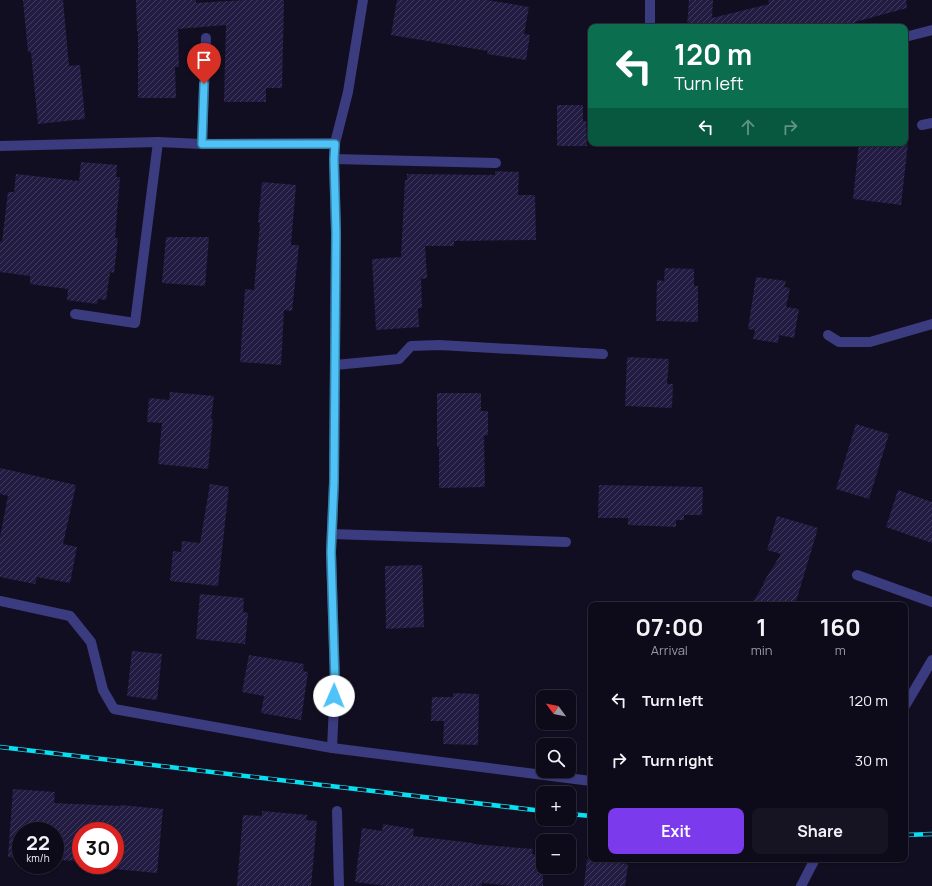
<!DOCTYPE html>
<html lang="en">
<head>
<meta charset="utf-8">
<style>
  :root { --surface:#0d0a19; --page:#161322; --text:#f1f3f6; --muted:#9a9aa2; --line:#2d2b38; --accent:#7c3aed }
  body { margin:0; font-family:Manrope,sans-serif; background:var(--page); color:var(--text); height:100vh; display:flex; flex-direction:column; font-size:15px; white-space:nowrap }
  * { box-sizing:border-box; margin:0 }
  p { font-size:13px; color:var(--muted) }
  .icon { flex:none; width:22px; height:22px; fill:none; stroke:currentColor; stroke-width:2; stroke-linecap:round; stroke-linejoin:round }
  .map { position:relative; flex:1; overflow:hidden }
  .drawer { position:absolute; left:588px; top:602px; width:320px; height:260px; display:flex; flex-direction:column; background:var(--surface); border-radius:8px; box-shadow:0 1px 3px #0004,0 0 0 1px var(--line) }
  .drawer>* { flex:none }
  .guide { position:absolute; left:588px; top:24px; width:320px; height:122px; border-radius:8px; box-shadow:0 1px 3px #0004,0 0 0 1px var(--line); background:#0b6e4f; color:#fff; overflow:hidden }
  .needle { width:26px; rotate:302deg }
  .buttons { position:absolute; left:536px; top:690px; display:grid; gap:8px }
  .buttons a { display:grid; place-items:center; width:40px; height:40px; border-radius:8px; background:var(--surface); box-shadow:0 1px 3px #0004,0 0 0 1px var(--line); font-size:20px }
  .speed { position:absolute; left:12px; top:822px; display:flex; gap:8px; font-size:20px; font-weight:700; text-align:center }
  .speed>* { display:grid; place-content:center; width:52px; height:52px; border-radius:50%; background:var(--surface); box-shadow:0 1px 3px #0004,0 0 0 1px var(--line); line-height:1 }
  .speed small { font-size:10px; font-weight:400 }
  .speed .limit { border:6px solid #d22; background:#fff; color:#111 }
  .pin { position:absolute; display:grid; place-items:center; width:34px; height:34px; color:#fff; margin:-41px -17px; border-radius:50% 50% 50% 0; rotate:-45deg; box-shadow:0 0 4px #0007 }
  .pin .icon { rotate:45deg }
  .me { position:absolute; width:44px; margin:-22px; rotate:1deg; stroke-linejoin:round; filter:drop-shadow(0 0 3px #0008) }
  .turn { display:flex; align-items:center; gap:14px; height:84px; padding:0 20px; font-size:18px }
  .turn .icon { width:52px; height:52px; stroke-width:2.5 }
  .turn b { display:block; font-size:28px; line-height:34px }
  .lanes { display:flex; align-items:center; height:38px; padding:0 20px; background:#0003; justify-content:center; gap:20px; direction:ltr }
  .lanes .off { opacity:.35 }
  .eta { display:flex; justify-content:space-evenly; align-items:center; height:68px; text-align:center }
  .eta b { font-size:24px; font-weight:700; line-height:28px }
  .action { display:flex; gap:8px; margin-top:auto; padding:8px 20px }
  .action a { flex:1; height:46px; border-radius:8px; background:var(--accent); color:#fff; font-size:16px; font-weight:700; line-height:46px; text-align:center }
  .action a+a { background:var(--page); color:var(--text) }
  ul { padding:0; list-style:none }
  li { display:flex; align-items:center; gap:12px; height:60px; padding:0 20px }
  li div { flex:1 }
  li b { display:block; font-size:15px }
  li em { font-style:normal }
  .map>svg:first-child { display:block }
  .building { fill:url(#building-hatch) }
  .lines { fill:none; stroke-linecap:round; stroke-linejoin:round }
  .lane { stroke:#3b3b7f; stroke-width:10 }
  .street { stroke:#3b3b7f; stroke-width:10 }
  .rail-casing { stroke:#08e0f1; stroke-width:4.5 }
  .rail { stroke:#110e21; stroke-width:3; stroke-dasharray:9; stroke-linecap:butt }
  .route-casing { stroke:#337fa1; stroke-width:10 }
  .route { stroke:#4fc3f7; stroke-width:7 }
</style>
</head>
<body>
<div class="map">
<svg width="932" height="886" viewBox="0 0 932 886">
  <defs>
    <pattern id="building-hatch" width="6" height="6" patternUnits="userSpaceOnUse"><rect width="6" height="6" fill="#221b42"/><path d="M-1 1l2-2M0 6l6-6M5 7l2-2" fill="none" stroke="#413b5e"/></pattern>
  </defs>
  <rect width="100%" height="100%" fill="#110e21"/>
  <g class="building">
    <path d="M23,0H63L69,66L80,65L85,119L38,124L31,52H28Z"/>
    <path d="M136,0H196V3L245,0H284L282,88H266V102H224L226,25L178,29L179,67H175L176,98H138V31H137Z"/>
    <path d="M397,0H487L529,7L524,34L530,35L526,60L487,54L488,51L391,35Z"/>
    <path d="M689,0H713L712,18L769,4L768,0H906L907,8L855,22L856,27H713L712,20V27H687Z"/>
    <path d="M557,105H583V121H586L587,146H557Z"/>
    <path d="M859,143H908L901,205L853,199Z"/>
    <path d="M81,162L117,165L116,177H120L115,238H118L114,273L110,272L106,300L98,299L97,304L67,300L68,289L30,284V276L0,272V241L2,242L8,192H14L16,174L79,181Z"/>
    <path d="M495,171L519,172L518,195H535L536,240L454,241V246H425L427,278L421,279L422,308H418L419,327L376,330L372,259L401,257L405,180H407V174L495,175Z"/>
    <path d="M262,182L296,185L291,245H299L292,311L284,310L281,365L240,362L245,289L254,290L260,223H258Z"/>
    <path d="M166,237H209L205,286L162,283Z"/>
    <path d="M665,268L694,269V286H698V322L656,321L657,280L664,281Z"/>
    <path d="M756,277L786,281L784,287L790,288L786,307L799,309L794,338L779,335L778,343L753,339L755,330L748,329Z"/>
    <path d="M627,357L669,359L667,384H673L672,408L625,406Z"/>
    <path d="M170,392L214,396L211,419H213L208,469L158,464L162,423L147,422L149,398L169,400Z"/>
    <path d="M437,393H481V411H488V435L484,436L485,487L439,488V447H437Z"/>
    <path d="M856,424L889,434L869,499L836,489Z"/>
    <path d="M0,468L76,485L63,544L77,547L70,583L37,577L35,584L0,577V537L8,496L0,494Z"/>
    <path d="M210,484L229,487L218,586L170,581L173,551L181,552L182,541L200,543Z"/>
    <path d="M599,485L703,487L702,515H684V520H676V527L628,525V518H598Z"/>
    <path d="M898,490L932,502V543L886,527Z"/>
    <path d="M777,516L818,528L795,605H751L764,584L763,583L781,554L767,550Z"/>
    <path d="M422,565L424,627L386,629L385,566Z"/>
    <path d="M200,594L244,598L243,612L248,613L245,644L196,639Z"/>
    <path d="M132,651L162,654L157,700L127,696Z"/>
    <path d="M249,655L304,664L303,671L308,672L301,720L261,713L264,696L242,692Z"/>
    <path d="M453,693L479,694L478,745L443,744L444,721H431L432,697H453Z"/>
    <path d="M13,789L55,792L54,803L120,806V805L163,809L157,873L93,867V865H115V831H81V861L55,860V831H21V858L8,857Z"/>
    <path d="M262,811L307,815L306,820L317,821L311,886H237L243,815L262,816Z"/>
    <path d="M383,824L414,829L413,836L473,843V844L533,849L532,854L543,856V886H512L482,883V886H387L355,882L362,828L382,831Z"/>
    <path d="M587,859L628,864L625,886H584Z"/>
  </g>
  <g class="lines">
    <path class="lane" d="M332,534L566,542"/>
    <g class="street">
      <path d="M650,27V0"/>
      <path d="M905,37L932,30"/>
      <path d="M922,125L932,123"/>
      <path d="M202,144L206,38"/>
      <path d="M0,146L158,142L202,144L335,143"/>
      <path d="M334,159L496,163"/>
      <path d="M75,314L135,323L158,142"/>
      <path d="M828,335L839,342H870L932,324"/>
      <path d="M335,365L399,359L411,346L439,345L603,354"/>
      <path d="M857,575L932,602"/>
      <path d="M0,601L70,616L91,642L103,690L114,709L332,748L591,781"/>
      <path d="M905,706L932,660"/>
      <path d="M332,748L335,683L331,552L334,483L336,233L334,159L335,143L348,92L363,0"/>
      <path d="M337,811L339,886"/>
      <path d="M801,886L815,859"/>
    </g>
    <defs>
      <g id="rail">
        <path d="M0,747L543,811"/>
        <path d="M569,814L591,816"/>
        <path d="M905,835L932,834"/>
      </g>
    </defs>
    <use href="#rail" class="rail-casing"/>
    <use href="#rail" class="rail"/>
  </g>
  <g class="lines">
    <defs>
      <path id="route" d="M204,84L202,144H335L334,159L336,233L334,482L331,552L335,683L334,696"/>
    </defs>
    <use href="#route" class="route-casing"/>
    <use href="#route" class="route"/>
  </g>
</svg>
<div class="buttons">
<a><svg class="needle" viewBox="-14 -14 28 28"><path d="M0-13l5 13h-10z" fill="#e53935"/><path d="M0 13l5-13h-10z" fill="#9a9aa2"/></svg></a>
<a><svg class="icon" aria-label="search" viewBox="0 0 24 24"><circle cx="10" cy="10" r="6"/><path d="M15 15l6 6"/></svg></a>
<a>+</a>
<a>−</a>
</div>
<div class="speed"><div>22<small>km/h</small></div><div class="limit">30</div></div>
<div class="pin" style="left:204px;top:84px;background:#d93025"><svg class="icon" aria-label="arrive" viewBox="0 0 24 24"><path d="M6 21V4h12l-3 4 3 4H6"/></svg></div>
<svg class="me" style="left:334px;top:696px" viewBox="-20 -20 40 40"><circle r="19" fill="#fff"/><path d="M0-13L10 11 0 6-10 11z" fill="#4fc3f7"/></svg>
<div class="guide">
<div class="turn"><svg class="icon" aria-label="left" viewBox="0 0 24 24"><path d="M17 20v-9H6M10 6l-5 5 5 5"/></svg><div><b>120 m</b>Turn left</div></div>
<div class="lanes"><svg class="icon" aria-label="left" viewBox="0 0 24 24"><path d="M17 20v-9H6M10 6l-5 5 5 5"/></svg><svg class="icon off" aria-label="ahead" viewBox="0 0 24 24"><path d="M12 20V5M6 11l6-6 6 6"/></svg><svg class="icon off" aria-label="right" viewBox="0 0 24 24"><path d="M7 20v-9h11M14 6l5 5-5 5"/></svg></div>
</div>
<section class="drawer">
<div class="eta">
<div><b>07:00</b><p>Arrival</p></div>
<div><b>1</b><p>min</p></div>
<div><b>160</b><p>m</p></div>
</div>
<ul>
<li><svg class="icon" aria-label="left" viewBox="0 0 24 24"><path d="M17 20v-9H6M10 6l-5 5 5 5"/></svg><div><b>Turn left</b></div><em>120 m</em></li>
<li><svg class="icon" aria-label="right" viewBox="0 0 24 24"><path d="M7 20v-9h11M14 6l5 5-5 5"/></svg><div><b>Turn right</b></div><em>30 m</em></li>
</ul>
<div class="action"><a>Exit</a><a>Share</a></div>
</section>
</div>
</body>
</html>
